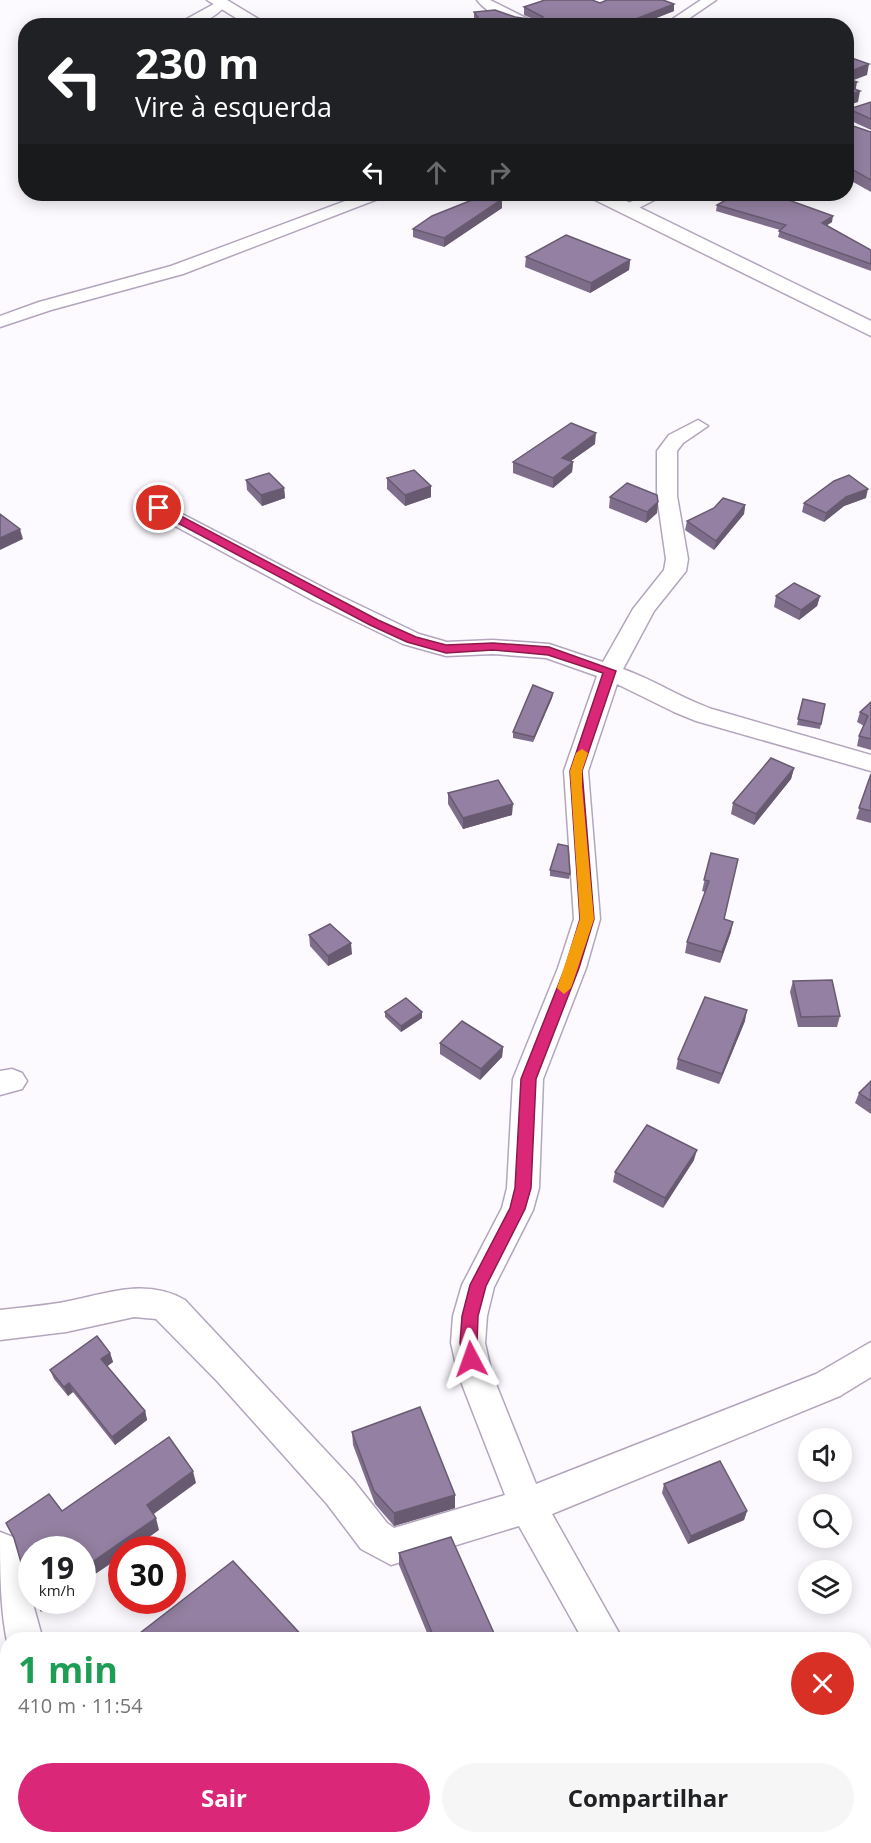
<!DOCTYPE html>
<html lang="pt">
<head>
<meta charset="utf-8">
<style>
  :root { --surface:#fff; --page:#f6f6f6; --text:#202124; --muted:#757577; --accent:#db2777 }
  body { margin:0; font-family:"Open Sans",sans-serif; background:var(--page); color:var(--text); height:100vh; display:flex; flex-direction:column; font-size:22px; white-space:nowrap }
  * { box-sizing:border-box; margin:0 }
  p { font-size:20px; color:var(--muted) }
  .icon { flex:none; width:33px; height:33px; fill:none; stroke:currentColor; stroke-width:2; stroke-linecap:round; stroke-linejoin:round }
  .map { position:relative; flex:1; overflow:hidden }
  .sheet { position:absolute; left:0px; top:1632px; width:872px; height:212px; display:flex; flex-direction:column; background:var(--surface); border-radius:24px 24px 0 0; box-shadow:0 3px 15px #0003 }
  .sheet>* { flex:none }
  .top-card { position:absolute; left:18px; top:18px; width:836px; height:183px; border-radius:24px; box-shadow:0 3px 15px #0003; background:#202124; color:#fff; overflow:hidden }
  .controls { position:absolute; left:798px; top:1428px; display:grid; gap:12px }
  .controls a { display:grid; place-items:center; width:54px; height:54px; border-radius:50%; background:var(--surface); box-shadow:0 3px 15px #0003; font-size:30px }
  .speed { position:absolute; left:18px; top:1536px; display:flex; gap:12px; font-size:30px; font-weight:700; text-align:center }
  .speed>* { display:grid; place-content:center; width:78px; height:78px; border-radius:50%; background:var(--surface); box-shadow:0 3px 15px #0003; line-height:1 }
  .speed small { font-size:15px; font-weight:400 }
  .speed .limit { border:9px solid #d22; background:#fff; color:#111 }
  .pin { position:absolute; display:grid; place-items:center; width:51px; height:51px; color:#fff; margin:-26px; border:3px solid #fff; border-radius:50%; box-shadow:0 2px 6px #0007 }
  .me { position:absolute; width:66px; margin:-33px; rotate:356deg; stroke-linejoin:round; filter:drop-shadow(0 0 4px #0008) }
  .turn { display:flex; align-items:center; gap:21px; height:126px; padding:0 18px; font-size:27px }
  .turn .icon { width:78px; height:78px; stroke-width:2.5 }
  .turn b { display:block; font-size:42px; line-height:51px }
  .lanes { display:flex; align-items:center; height:57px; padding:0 18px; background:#0003; justify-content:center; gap:30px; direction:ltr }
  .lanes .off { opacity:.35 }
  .round { display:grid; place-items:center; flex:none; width:63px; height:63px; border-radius:32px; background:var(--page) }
  .head { display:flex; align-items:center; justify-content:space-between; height:102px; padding:0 18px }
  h1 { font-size:36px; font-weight:700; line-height:45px; color:#1e9e55 }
  .primary-button { display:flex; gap:12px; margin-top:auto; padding:12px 18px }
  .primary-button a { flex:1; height:69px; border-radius:36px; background:var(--accent); color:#fff; font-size:24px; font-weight:700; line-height:69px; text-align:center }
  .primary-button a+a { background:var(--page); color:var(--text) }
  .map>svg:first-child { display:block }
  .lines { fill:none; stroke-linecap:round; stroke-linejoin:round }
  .minor-casing { stroke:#b3a5bd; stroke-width:3 }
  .tertiary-casing { stroke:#b3a5bd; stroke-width:3 }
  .minor { fill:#fff; fill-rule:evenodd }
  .tertiary { fill:#fff; fill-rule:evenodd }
  .wall { fill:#7f6e8b }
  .shaded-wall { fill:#685a71 }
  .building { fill:#9480a2; stroke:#685a71; stroke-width:1.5 }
  .route { fill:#db2777; stroke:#8e194d; stroke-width:1.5 }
  .slow { fill:#f59e0b }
</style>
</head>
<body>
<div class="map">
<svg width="871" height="1843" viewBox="0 0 871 1843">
  <rect width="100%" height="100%" fill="#fcfaff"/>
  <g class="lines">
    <defs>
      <g id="minor">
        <path d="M221,0L227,4C213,21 195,26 174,26Z"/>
        <path d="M477,0H490L542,26C521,26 490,18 477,0Z"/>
        <path d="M701,0H716L678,26H662Z"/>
        <path d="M364,194H385L383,197L183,274L51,310L0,327V316L39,302L171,266Z"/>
        <path d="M646,194H666L633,211H621L619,208Z"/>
        <path d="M698,420L708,426L683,443L677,451V496L688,559L686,571L654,611L623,669C654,680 681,698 712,709L871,755V771L696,721L674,712L617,684L588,771L600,919L586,968L543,1079L539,1188L533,1210L494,1287L487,1316L485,1343L492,1374L536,1484L816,1374L871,1342V1377L840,1396L552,1514L623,1640H583L519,1526L391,1565L361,1549L327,1504L217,1381L156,1319L134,1317L66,1332L0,1340V1310C23,1307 46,1306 69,1301C109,1293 146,1278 185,1300L353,1480L387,1523L394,1528L505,1495L458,1374L451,1343L453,1316L462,1285L502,1208L507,1188L513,1079L558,968L574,919L564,771L597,676L546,658L493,654L446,656L403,644L314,601L151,513L148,509L151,505H165L330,591L419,634L447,642L493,640L549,644L603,662L633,609L664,570L666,559L657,496V451L669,435Z"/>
        <path d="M12,1069L22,1073L27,1081L22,1089L0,1095V1071Z"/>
        <path d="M0,1532L13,1537L18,1550L43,1640H8V1646C0,1612 0,1568 0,1532Z"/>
        <path d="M71,1836H113L116,1843H74Z"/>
        <path d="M702,1836H744L747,1843H705Z"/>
      </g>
      <g id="tertiary">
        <path d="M207,0H227L270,26H249Z"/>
        <path d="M588,194H612L871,321V336L591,198Z"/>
      </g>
    </defs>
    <use href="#minor" class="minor-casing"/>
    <use href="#tertiary" class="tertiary-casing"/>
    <use href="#minor" class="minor"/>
    <use href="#tertiary" class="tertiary"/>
  </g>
  <g class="wall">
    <path d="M580,1L674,11L636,26H478L474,19V12L535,20L524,15V7Z"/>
    <path d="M871,102V130L847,119L849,109Z"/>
    <path d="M846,120L847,124L871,132V192L846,178Z"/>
    <path d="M502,199V208L444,247L413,237V229Z"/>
    <path d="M717,205L832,222L827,225L871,250V271L778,237L780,230L716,211Z"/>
    <path d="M526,257L630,260L629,270L590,293L525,267Z"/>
    <path d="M595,444L571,461L573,462L572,472L553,488L513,473V462Z"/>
    <path d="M387,478L431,486V497L405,506L387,489Z"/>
    <path d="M246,480L284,488L285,498L262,506L247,490Z"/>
    <path d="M610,497L658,502L657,513L646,523L609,508Z"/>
    <path d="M866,498L844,506L824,522L802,512L804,503Z"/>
    <path d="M745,505L744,514L714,550L685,530L687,521Z"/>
    <path d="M776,596H820L817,606L799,620L774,607Z"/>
    <path d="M553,693L552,698L533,742L513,738V732Z"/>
    <path d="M803,699L825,704L820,729L797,725Z"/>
    <path d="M871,702V750L857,746L859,736L864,726L857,722L860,712Z"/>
    <path d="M794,768L791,779L754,825L731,814L733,803Z"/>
    <path d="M871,774V823L856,819Z"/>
    <path d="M448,793L512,815L463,829L448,804Z"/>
    <path d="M711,853L724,919L731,932L720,963L685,953L687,942L705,892L702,891Z"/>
    <path d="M550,870L570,874L569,879L550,876Z"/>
    <path d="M309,935L352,954L328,966L310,946Z"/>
    <path d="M793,981L840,1016L837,1027H798L790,992Z"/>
    <path d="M385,1012L422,1018L401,1032L385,1017Z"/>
    <path d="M745,1021L719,1084L676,1069L678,1059Z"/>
    <path d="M440,1043L503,1047L502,1057L480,1080L440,1054Z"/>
    <path d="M871,1081V1114L855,1103L859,1093Z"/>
    <path d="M694,1160L663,1208L613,1182L615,1172Z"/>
    <path d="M110,1353L113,1362L107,1366L145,1411L147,1420L115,1445L73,1392L68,1396L54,1379L50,1370Z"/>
    <path d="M352,1432L455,1495V1508L394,1526L375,1504L353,1445Z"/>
    <path d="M664,1484L747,1511L744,1520L688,1544L662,1493Z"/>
    <path d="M399,1553L497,1640H430L399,1565Z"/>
  </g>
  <g class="shaded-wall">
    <path d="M674,4V11L636,26H618Z"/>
    <path d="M869,64L867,75L846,83V73Z"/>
    <path d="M857,82L855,93L860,91L858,102L846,106V86Z"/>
    <path d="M502,199V208L444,247V238Z"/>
    <path d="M833,216L832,222L821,229L822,223Z"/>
    <path d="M630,260L629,270L590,293L591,283Z"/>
    <path d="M596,433L595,444L561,468L562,458Z"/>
    <path d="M573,462L572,472L553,488V478Z"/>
    <path d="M431,486V497L405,506V495Z"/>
    <path d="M284,488L285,498L262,506L261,495Z"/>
    <path d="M868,489L866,498L844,506L824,522L826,513L846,497Z"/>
    <path d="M658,502L657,513L646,523L647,512Z"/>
    <path d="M745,505L744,514L714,550L716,541Z"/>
    <path d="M20,529L23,539L0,550V538Z"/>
    <path d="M820,596L817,606L799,620L801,610Z"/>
    <path d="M553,693L552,698L533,742L534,737Z"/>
    <path d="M794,768L791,779L754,825L756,814Z"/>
    <path d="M513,804L512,815L463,829V818Z"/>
    <path d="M733,922L731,932L720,963L722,952Z"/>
    <path d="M351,943L352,954L328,966V956Z"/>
    <path d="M747,1010L745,1021L719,1084L722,1074Z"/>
    <path d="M422,1012V1018L401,1032V1026Z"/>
    <path d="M503,1047L502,1057L480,1080L481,1069Z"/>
    <path d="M697,1150L694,1160L663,1208L665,1198Z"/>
    <path d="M110,1353L113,1362L105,1368L101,1359Z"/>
    <path d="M69,1383L73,1392L68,1396L64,1387Z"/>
    <path d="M145,1411L147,1420L115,1445L112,1437Z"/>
    <path d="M193,1471L196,1483L151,1516L147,1505Z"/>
    <path d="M455,1495V1508L394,1526V1513Z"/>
    <path d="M747,1511L744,1520L688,1544L691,1536Z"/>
    <path d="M156,1518L159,1530L131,1550H122V1556L82,1583V1569Z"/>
    <path d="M36,1600H57L41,1612L35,1601Z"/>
    <path d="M219,1836H231L224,1843H211Z"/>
  </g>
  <g class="building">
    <path d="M545,0H592L600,3L607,0H663L674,4L618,26H590L586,24L582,26H484L474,12L495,10L515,17L542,21L543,17L524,7Z"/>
    <path d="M846,56L869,64L846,73Z"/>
    <path d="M846,78L857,82L846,86Z"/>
    <path d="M846,86L860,91L846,96V107Z"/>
    <path d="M871,102V119L849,109Z"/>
    <path d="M846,120L847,124L871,132V180L846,166Z"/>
    <path d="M487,194H499L502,199L444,238L413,229L432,216Z"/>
    <path d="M736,194H772L833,216L822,223L871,250V264L779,231L786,225L717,205Z"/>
    <path d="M566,235L630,260L591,283L526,257Z"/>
    <path d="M571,423L596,433L562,458L573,462L553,478L513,462Z"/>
    <path d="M414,470L431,486L405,495L387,478Z"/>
    <path d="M269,473L284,488L261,495L246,480Z"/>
    <path d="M849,475L868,489L846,497L826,513L804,503L834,481Z"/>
    <path d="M627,483L657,495L658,502L647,512L610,497Z"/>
    <path d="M723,498L745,505L716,541L687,521L714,508Z"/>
    <path d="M0,514L20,529L0,538Z"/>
    <path d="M794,583L820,596L801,610L776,596Z"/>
    <path d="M533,685L553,693L534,737L513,732Z"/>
    <path d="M803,699L825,704L821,724L798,719Z"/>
    <path d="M871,702V739L859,736L868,716L860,712Z"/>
    <path d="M771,758L794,768L756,814L733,803Z"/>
    <path d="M871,774V811L859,808Z"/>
    <path d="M498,780L513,804L463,818L448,793Z"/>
    <path d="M558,844L568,846L570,874L550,870Z"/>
    <path d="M711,853L738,859L724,919L733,922L722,952L687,942L709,881L704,880Z"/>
    <path d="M330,924L351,943L328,956L309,935Z"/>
    <path d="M832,980L840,1016L801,1017L793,981Z"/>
    <path d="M705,997L747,1010L722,1074L678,1059Z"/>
    <path d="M406,998L422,1012L401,1026L385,1012Z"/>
    <path d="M462,1021L503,1047L481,1069L440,1043Z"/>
    <path d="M871,1081V1101L859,1093Z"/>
    <path d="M647,1125L697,1150L665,1198L615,1172Z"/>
    <path d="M97,1336L110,1353L101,1359L145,1411L112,1437L69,1383L64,1387L50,1370Z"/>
    <path d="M420,1407L455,1495L394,1513L374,1491L352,1432Z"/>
    <path d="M169,1437L193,1471L147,1505L156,1518L82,1569V1550H32V1595L29,1590L14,1538L6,1523L49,1494L62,1511Z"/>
    <path d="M720,1461L747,1511L691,1536L664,1484Z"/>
    <path d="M451,1537L497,1640H435L399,1553Z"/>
    <path d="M233,1561L306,1640H131Z"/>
    <path d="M346,1633L350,1640H337Z"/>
    <path d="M154,1836H219L211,1843H158Z"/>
  </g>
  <path class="route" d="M155,506H162L378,620L416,637L446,645L493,643L549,647L616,671L582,771L594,919L579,968L536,1079L531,1188L525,1209L486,1286L478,1316L477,1343L480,1359L477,1364L471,1367L465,1364L460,1343L462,1316L470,1285L510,1208L515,1188L521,1079L565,968L580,919L570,771L603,673L548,655L493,650L446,653L407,642L370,625L155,511Z"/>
  <path class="slow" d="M582,749L588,753L582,771V787L594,919L571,988L564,994L557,988L580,919L570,771L576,753Z"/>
</svg>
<div class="controls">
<a><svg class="icon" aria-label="sound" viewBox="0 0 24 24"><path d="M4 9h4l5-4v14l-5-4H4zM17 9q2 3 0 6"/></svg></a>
<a><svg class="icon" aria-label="search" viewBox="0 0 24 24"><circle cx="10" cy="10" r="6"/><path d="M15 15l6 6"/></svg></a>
<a><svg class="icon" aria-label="layers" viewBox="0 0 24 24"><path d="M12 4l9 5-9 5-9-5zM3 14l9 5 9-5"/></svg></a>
</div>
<div class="speed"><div>19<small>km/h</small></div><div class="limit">30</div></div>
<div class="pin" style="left:159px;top:508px;background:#d93025"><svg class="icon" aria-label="arrive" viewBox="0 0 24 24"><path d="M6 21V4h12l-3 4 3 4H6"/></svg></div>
<svg class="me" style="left:471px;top:1359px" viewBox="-20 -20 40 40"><path d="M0-17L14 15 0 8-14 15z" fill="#db2777" stroke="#fff" stroke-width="4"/></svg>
<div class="top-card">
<div class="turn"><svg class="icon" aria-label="left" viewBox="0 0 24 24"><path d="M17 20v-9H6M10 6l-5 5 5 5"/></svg><div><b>230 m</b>Vire à esquerda</div></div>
<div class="lanes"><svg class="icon" aria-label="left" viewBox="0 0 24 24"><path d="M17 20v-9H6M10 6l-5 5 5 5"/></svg><svg class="icon off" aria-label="ahead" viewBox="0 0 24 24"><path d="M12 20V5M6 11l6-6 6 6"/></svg><svg class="icon off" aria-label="right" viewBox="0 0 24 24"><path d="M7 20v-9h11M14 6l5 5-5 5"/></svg></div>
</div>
<section class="sheet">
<div class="head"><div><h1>1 min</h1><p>410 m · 11:54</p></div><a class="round" style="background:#d93025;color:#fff"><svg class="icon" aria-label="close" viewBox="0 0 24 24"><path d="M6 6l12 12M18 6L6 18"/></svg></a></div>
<div class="primary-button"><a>Sair</a><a>Compartilhar</a></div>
</section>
</div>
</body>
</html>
